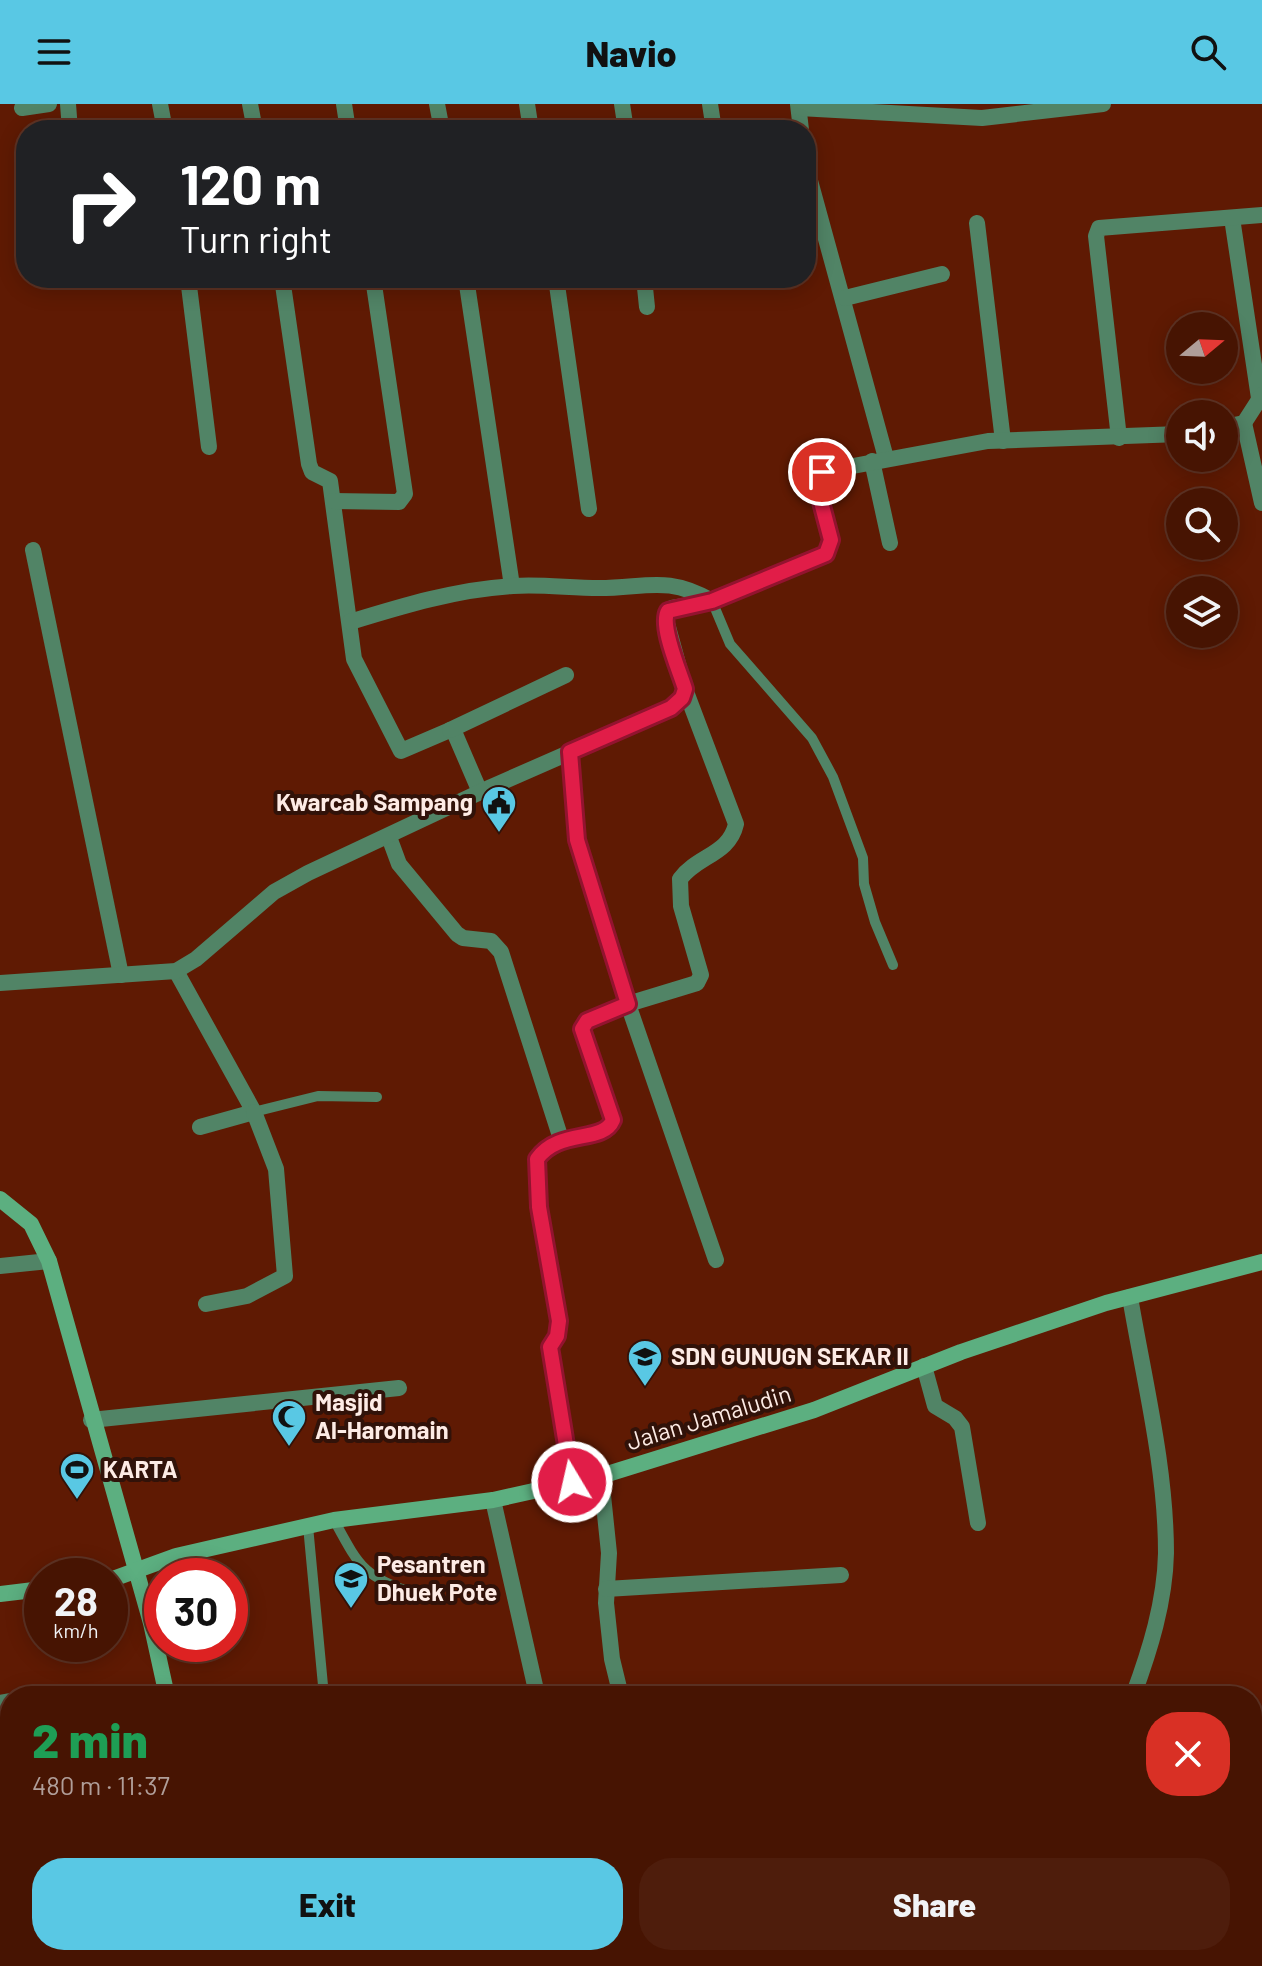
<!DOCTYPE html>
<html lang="en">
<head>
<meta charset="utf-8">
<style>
  :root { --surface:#471402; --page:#4e1d0c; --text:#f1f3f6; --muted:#b09e99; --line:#5f3324; --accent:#59c8e4 }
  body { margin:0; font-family:Barlow,sans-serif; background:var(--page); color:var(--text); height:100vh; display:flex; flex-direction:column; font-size:30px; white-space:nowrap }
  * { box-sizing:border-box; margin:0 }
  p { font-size:26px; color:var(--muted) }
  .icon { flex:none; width:44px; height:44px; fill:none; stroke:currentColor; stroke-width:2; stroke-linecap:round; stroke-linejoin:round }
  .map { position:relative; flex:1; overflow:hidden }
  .side { position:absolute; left:0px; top:1582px; width:1262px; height:280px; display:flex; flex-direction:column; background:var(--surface); border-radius:32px 32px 0 0; box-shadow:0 4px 20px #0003,0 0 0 2px var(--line) }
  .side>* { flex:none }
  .hud { position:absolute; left:16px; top:16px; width:800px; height:168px; border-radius:32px; box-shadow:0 4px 20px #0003,0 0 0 2px var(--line); background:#202124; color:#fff; overflow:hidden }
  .needle { width:52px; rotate:71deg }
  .tools { position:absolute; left:1166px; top:208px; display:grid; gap:16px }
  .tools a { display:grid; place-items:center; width:72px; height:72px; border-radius:50%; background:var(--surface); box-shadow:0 4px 20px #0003,0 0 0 2px var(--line); font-size:40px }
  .speed { position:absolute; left:24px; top:1454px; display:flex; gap:16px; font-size:40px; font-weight:700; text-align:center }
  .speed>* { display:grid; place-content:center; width:104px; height:104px; border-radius:50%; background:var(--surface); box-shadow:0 4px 20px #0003,0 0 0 2px var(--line); line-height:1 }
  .speed small { font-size:20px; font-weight:400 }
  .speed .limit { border:12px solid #d22; background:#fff; color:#111 }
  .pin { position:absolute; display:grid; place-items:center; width:68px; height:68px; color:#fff; margin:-34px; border:4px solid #fff; border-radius:50%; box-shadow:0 2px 8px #0007 }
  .me { position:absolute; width:88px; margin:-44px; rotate:351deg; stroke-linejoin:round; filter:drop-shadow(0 0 6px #0008) }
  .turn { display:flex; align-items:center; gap:28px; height:168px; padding:0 32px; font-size:36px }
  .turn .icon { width:104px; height:104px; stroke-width:2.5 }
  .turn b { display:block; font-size:56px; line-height:68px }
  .round { display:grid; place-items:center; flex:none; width:84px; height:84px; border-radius:32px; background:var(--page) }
  .head { display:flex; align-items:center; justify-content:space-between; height:136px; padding:0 32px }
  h1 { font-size:48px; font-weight:800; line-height:60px; color:#1e9e55 }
  .primary-button { display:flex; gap:16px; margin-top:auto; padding:16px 32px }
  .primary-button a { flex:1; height:92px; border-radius:32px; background:var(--accent); color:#111; font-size:32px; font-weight:800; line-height:92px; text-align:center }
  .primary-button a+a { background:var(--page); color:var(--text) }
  header { display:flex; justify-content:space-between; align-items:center; height:104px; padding:0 32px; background:var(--accent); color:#111; font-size:36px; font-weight:800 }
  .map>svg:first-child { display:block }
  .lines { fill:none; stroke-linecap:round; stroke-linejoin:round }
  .lane { stroke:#518466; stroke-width:10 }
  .street { stroke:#518466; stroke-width:16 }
  .secondary { stroke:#5caf80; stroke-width:16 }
  .route-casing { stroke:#92132f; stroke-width:20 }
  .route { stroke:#e11d48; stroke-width:14 }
  .labels { text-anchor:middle; stroke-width:8; stroke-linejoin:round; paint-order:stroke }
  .poi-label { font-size:24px; font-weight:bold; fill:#fdebe5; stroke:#311209; text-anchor:start }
  .street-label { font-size:24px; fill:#fdebe5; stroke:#311209 }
</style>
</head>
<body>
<header><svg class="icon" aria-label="menu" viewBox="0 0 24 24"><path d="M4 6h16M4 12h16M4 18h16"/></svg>Navio<svg class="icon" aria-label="search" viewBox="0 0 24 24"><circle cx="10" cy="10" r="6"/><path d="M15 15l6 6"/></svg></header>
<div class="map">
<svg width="1262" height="1862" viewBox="0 0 1262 1862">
  <rect width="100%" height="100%" fill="#5f1a03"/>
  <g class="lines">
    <g class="lane">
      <path d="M712,497L730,540L812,634L833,673L863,754L864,780L875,818L893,861"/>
      <path d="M254,1008L318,992L377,993"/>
      <path d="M334,1416C360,1464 363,1472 416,1490"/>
      <path d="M308,1422L324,1592"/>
      <path d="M1252,1838H1262"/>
    </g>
    <g class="street">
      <path d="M68,0L70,26"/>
      <path d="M160,0L165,26"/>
      <path d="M250,0L255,26"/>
      <path d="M344,0L348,26"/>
      <path d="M437,0L442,26"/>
      <path d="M527,0L531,26"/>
      <path d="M622,0L626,26"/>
      <path d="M710,0L714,26"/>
      <path d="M798,0L801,26"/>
      <path d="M22,4L49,0"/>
      <path d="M799,4L982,14L1103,0"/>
      <path d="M806,62L886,354"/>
      <path d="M1232,114L1259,294"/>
      <path d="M977,119L1003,337"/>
      <path d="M188,174L209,343"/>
      <path d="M282,174L309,360L312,368L330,377L354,555L401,647L450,626L455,630L480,688"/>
      <path d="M466,174L512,482"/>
      <path d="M556,174L589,405"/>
      <path d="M644,174L647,203"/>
      <path d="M845,194L942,170"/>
      <path d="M1244,319L1262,399"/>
      <path d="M1224,323L1244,319L1262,291"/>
      <path d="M1119,334L1096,132L1099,124L1262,111"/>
      <path d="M872,357L890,439"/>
      <path d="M333,397L399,398L405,390L373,174"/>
      <path d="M33,446L121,871"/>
      <path d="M350,518C402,502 458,485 513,482C541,480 570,484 599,484C646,484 667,471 712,497"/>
      <path d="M685,585L736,720C729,751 698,751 680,775L681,802L701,871L697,879L628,900L716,1156"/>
      <path d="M450,626L566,571"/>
      <path d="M570,648L577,736L628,900L587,917L582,925L613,1016C602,1040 559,1024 537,1055L539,1103L559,1217L557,1232L550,1243L572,1378"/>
      <path d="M389,733L399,760L457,830L463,834L491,837L501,848L561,1035"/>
      <path d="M176,867L254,1008L200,1023"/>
      <path d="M0,879L176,867L196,855L274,788L308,769L491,683L671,604L682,594L685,585L665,512L672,504L712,497L826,450L831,436L816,379L826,367L988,337L1180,330"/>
      <path d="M0,1162L49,1157"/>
      <path d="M1130,1193C1144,1276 1166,1363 1166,1449C1165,1498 1150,1546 1133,1592"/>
      <path d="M206,1200L247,1192L285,1172L276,1065L254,1008"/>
      <path d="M924,1262L935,1302L955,1314L962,1323L978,1419"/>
      <path d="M91,1316L399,1284"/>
      <path d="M601,1372L609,1449L606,1499L612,1555L621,1592"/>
      <path d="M493,1396L536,1586"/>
      <path d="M606,1485L841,1471"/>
      <path d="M900,1592H930"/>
      <path d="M0,1599L10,1597"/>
      <path d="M1122,1852L1123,1862"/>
      <path d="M537,1862L539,1852"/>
      <path d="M875,1862L876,1852"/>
    </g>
    <g class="secondary">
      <path d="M0,1095L31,1120L49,1157L151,1519L167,1592"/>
      <path d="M110,1476L176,1452L334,1416L493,1396L601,1372L814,1306L961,1248L1106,1199L1262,1158"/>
      <path d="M0,1490L42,1485"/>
      <path d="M216,1852L217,1862"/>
    </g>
  </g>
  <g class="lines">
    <defs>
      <path id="route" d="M572,1378L550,1243L557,1232L559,1217L539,1103L537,1055C559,1024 603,1040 613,1016L582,925L587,917L628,900L577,736L570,648L671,604L682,594L685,585C680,568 659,521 668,507L712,497L826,450L831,436L816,379L822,368"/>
    </defs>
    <use href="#route" class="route-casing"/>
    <use href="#route" class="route"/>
  </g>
  <defs>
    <symbol id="civic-pin" viewBox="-11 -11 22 30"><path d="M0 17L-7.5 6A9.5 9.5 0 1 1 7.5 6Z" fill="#59c8e4" stroke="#311209"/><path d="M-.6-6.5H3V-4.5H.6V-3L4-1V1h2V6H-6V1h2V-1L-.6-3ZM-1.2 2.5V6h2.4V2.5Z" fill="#111"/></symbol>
    <symbol id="school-pin" viewBox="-11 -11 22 30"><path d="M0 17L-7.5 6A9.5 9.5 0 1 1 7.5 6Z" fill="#59c8e4" stroke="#311209"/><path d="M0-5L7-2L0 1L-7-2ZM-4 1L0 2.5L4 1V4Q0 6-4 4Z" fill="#111"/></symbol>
    <symbol id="mosque-pin" viewBox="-11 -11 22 30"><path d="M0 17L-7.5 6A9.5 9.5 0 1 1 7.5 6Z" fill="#59c8e4" stroke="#311209"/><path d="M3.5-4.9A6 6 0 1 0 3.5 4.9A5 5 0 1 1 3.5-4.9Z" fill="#111"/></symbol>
    <symbol id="stadium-pin" viewBox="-11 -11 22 30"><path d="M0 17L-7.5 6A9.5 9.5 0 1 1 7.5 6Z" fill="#59c8e4" stroke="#311209"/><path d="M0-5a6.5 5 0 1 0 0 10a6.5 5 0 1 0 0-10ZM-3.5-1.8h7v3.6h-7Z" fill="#111"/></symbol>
  </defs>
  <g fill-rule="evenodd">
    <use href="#civic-pin" x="479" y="679" width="40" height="54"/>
    <use href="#school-pin" x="625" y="1233" width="40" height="54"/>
    <use href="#mosque-pin" x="269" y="1293" width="40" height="54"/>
    <use href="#stadium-pin" x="57" y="1346" width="40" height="54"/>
    <use href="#school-pin" x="331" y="1455" width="40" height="54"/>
  </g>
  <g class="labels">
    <g class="poi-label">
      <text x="473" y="707" text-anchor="end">Kwarcab Sampang</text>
      <text x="671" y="1261">SDN GUNUGN SEKAR II</text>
      <text x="315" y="1307">Masjid<tspan x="315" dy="28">Al-Haromain</tspan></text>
      <text x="103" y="1374">KARTA</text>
      <text x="377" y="1469">Pesantren<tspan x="377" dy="28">Dhuek Pote</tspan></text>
    </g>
    <g class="street-label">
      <text transform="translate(709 1314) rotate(-17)" y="8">Jalan Jamaludin</text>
    </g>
  </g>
</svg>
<div class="tools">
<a><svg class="needle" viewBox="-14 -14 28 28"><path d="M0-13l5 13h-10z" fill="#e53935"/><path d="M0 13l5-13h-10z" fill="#b09e99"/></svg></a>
<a><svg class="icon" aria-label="sound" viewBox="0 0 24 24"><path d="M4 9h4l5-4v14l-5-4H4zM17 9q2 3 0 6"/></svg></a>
<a><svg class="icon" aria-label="search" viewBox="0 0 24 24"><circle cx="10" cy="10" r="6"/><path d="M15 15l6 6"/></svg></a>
<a><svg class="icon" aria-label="layers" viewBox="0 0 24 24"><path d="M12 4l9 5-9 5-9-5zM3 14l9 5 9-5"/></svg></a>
</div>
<div class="speed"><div>28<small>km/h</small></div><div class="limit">30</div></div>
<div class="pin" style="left:822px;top:368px;background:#d93025"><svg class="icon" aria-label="arrive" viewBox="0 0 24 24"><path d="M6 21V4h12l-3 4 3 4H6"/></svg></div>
<svg class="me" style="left:572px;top:1378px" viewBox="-20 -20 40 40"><circle r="17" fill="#e11d48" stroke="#fff" stroke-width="3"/><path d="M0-11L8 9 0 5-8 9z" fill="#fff"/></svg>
<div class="hud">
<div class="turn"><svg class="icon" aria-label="right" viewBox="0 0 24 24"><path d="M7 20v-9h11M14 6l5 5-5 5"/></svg><div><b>120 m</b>Turn right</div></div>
</div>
<section class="side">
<div class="head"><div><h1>2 min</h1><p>480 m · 11:37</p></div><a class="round" style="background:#d93025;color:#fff"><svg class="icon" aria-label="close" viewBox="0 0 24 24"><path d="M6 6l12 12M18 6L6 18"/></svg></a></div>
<div class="primary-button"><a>Exit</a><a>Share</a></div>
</section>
</div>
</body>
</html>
